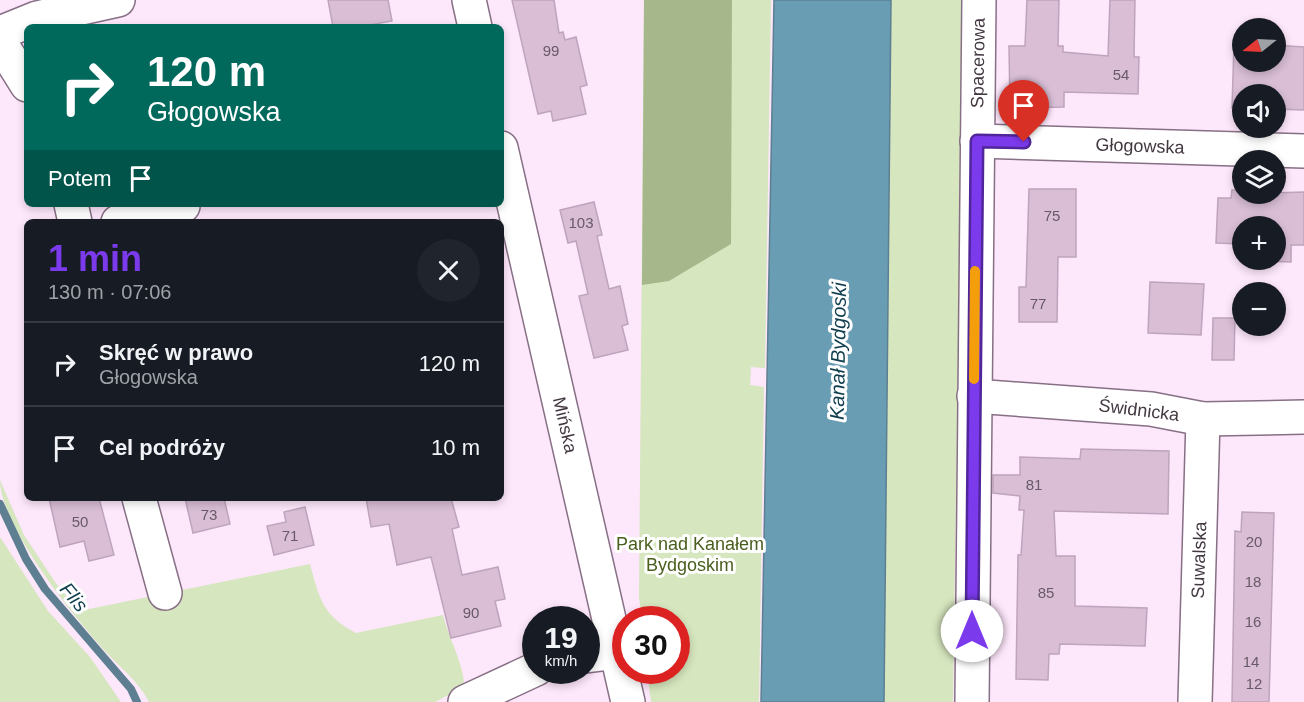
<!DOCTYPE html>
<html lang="pl">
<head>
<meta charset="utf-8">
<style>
  :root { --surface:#171b24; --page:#20242c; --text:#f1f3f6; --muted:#9ea1a6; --line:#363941; --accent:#7c3aed }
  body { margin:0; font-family:Helvetica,sans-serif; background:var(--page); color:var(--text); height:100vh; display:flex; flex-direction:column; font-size:22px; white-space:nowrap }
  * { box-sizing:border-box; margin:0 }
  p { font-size:20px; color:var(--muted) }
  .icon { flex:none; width:33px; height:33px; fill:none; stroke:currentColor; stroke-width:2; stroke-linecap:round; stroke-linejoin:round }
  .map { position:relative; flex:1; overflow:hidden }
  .drawer { position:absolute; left:24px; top:219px; width:480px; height:282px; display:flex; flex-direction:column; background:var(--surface); border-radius:9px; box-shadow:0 3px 9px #0003 }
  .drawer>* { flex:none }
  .hud { position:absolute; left:24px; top:24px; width:480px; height:183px; border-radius:9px; box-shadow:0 3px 9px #0003; background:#00695c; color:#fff; overflow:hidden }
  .needle { width:39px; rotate:252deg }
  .tools { position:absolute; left:1232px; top:18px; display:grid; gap:12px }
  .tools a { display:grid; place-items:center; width:54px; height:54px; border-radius:50%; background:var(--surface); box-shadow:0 3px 9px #0003; font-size:30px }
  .speed { position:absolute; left:522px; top:606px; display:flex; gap:12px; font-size:30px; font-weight:700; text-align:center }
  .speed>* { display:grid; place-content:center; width:78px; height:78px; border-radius:50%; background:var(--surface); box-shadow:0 3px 9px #0003; line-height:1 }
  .speed small { font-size:15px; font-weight:400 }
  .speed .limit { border:9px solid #d22; background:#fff; color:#111 }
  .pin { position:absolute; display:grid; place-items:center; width:51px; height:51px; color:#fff; margin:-62px -26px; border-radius:50% 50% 50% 0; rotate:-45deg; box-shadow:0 0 6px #0007 }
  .pin .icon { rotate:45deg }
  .me { position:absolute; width:66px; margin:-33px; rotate:0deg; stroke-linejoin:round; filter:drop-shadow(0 0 4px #0008) }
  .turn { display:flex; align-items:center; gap:21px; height:126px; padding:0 24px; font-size:27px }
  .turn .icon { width:78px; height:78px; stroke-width:2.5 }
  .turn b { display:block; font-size:42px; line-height:51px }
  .then { display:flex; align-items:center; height:57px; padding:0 24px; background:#0003; gap:12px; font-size:22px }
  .round { display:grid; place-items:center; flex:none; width:63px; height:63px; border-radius:32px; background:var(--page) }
  .overview { display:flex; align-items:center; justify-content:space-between; height:102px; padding:0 24px }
  h1 { font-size:36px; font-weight:600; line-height:45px; color:var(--accent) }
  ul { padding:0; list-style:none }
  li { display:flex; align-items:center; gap:18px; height:84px; padding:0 24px; border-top:2px solid var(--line) }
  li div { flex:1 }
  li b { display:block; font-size:22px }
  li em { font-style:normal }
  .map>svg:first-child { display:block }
  .green { fill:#d6e6be }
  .forest { fill:#a6b78c }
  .water { fill:#699db3; stroke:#5e7f91; stroke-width:1.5 }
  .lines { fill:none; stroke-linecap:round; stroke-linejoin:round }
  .stream { stroke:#5e7f91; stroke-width:8 }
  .building { fill:#d9bed6; stroke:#bea4bc; stroke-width:1.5 }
  .minor-casing { stroke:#876f85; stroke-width:36 }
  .minor { stroke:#fff; stroke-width:33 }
  .route-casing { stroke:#51269a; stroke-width:15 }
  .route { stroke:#7c3aed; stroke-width:10 }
  .slow { stroke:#f59e0b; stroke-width:10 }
  .labels { text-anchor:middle; stroke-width:6; stroke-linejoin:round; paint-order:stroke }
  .number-label { font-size:15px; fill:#685a67 }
  .street-label { font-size:18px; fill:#433842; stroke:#fff }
  .park-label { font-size:18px; fill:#4a5f1e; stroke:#fff }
  .water-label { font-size:20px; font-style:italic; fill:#103e4f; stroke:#fff }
</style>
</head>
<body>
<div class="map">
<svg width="1304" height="702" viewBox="0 0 1304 702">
  <rect width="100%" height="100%" fill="#fde7fb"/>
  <g class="green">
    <path d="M644,0H771L765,368L751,367L750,385L764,387L759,702H651L647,671L676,670V620H642L639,597Z"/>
    <path d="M891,0H963L953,702H884Z"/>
    <path d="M0,480L24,535L55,582L79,611L310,564C319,598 323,616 356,633L443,615C448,636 465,667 464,687L435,702H149C138,680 120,668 104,650C73,616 0,525 0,480Z"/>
    <path d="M0,537L48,611L90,657L121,702H0Z"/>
  </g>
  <path class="forest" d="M644,0H732L731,244L669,281L642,285Z"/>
  <path class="water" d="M774,0H891L884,702H761Z"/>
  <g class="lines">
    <path class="stream" d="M0,504L26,559L45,589L131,689L137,702"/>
  </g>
  <g class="building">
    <path d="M328,0H388L392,21L359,27H333Z"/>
    <path d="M512,0H554L559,33L563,32L565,40L576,37L587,85L580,87L586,114L553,121L551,111L538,114Z"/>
    <path d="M1027,0H1059L1058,46H1063V52L1108,56L1110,0H1135L1134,57H1139L1138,94L1064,92V107L1010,108L1009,46H1025Z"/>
    <path d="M1234,44H1242V62H1275V45L1304,47V110L1275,109V94H1242V108H1232Z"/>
    <path d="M1029,189H1076V257H1058L1057,322H1019V287H1026Z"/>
    <path d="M1232,190H1242V194L1304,192V245H1291V262L1265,261L1275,260V226H1242V244L1216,243L1218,198H1231Z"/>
    <path d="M594,202L602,235L597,236L609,289L620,286L628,324L622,326L628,350L594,358L579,296L588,294L576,241L568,243L560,210Z"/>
    <path d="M1150,282L1204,284L1201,335L1148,333Z"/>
    <path d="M1213,318H1235L1234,360H1212Z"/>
    <path d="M1081,449L1169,451L1168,514L1054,511L1056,556H1075V606L1147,608L1145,646L1060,644L1059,654H1049L1048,680L1016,679L1018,555H1021L1024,510H1019L1020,496L993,493V475H1020V457L1080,459Z"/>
    <path d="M49,498H99L114,555L89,561L84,541L60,547Z"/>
    <path d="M185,498H224L230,524L193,533Z"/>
    <path d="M366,498H451L459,527L452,529L462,575L498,567L505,599L495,601L501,626L451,638L431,557L397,565L389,524L371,527Z"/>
    <path d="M305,507L314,545L274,555L267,526L286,522L284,512Z"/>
    <path d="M1242,512L1274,513L1269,702H1232L1235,531L1241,532Z"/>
  </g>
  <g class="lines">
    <defs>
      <g id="minor">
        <path d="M469,0L475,27"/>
        <path d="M0,33L37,18L118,0"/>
        <path d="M0,42L27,85"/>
        <path d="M977,141L1304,151"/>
        <path d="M501,148L628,702"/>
        <path d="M71,204L75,222"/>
        <path d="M118,222L183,206"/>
        <path d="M974,396L1151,409L1203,419L1304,417"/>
        <path d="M139,498L165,593"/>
        <path d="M586,656L618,652"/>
        <path d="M465,702L536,669"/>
        <path d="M972,702L979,0"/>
        <path d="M1195,702L1203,419"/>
      </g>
    </defs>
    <use href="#minor" class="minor-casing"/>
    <use href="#minor" class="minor"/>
  </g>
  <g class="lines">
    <defs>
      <path id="route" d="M972,631L977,141L1024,142"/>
    </defs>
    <use href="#route" class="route-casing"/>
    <use href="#route" class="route"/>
    <path class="slow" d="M974,379L975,271"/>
  </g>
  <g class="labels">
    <g class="number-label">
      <text x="551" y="56">99</text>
      <text x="1121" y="80">54</text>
      <text x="1052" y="221">75</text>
      <text x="581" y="228">103</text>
      <text x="1038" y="309">77</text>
      <text x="1034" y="490">81</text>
      <text x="209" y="520">73</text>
      <text x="80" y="527">50</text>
      <text x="290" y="541">71</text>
      <text x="1254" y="547">20</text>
      <text x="1253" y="587">18</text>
      <text x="1046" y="598">85</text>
      <text x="471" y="618">90</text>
      <text x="1253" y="627">16</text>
      <text x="1251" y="667">14</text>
      <text x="1254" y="689">12</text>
    </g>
    <g class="street-label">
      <text transform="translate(978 63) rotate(-89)" y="6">Spacerowa</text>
      <text transform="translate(1140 146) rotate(2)" y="6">Głogowska</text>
      <text transform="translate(1139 410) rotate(7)" y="6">Świdnicka</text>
      <text transform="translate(565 425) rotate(77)" y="6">Mińska</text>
      <text transform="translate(1199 560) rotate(-88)" y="6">Suwalska</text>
    </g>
    <g class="park-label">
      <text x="690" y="550">Park nad Kanałem<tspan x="690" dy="21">Bydgoskim</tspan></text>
    </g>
    <g class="water-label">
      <text transform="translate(838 351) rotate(-89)" y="7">Kanał Bydgoski</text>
      <text transform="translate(74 597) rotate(50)" y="7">Flis</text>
    </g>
  </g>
</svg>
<div class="tools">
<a><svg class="needle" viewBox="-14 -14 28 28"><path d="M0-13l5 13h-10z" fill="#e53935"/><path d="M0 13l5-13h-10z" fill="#9ea1a6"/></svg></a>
<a><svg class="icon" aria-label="sound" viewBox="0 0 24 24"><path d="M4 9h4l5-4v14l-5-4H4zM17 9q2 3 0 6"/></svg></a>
<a><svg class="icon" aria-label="layers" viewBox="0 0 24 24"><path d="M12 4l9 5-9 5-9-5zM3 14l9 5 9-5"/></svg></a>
<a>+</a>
<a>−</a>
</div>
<div class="speed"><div>19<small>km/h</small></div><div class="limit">30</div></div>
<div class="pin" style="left:1024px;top:142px;background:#d93025"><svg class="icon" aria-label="arrive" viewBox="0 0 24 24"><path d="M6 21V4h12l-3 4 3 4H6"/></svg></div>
<svg class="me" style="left:972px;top:631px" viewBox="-20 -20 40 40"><circle r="19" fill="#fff"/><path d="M0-13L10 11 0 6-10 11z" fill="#7c3aed"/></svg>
<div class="hud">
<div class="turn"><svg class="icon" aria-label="right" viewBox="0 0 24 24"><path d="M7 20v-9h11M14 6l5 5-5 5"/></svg><div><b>120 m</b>Głogowska</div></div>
<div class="then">Potem<svg class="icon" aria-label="arrive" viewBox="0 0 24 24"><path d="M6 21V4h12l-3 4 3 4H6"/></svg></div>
</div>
<section class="drawer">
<div class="overview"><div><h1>1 min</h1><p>130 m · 07:06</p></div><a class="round"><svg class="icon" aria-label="close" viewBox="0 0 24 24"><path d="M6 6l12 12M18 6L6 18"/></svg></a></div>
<ul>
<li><svg class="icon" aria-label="right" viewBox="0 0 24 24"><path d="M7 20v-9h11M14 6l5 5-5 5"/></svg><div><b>Skręć w prawo</b><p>Głogowska</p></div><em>120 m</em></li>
<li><svg class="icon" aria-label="arrive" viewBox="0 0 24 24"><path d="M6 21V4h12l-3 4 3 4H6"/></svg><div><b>Cel podróży</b></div><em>10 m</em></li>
</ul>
</section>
</div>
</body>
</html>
